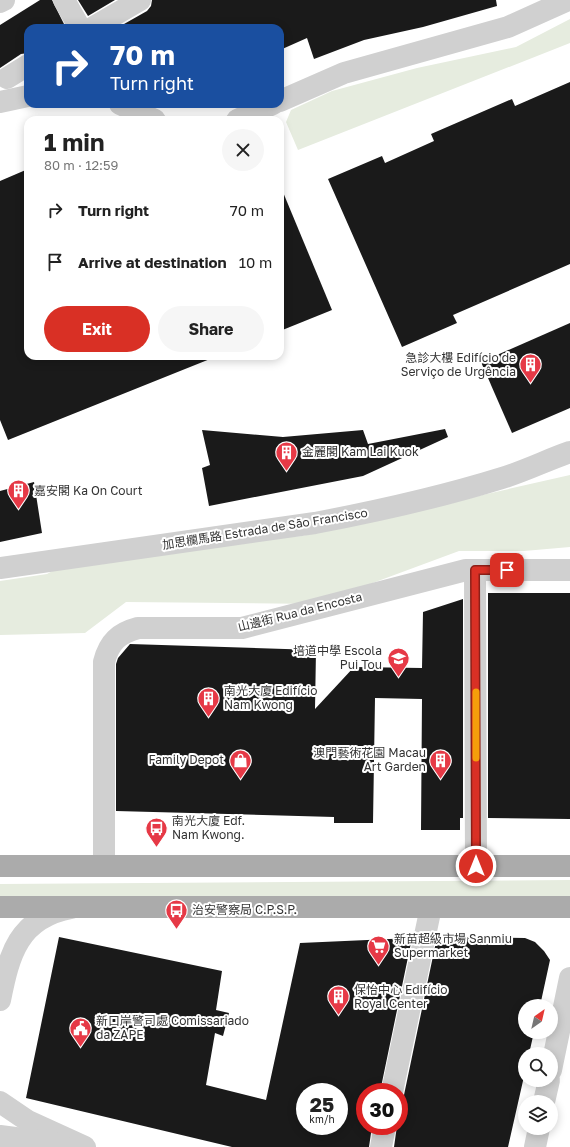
<!DOCTYPE html>
<html lang="en">
<head>
<meta charset="utf-8">
<style>
  :root { --surface:#fff; --page:#f6f6f6; --text:#222; --muted:#767676; --accent:#d93025 }
  body { margin:0; font-family:"Golos Text","Noto Sans SC",sans-serif; background:var(--page); color:var(--text); height:100vh; display:flex; flex-direction:column; font-size:15px; white-space:nowrap }
  * { box-sizing:border-box; margin:0 }
  p { font-size:13px; color:var(--muted) }
  .icon { flex:none; width:22px; height:22px; fill:none; stroke:currentColor; stroke-width:2; stroke-linecap:round; stroke-linejoin:round }
  .map { position:relative; flex:1; overflow:hidden }
  .details { position:absolute; left:24px; top:116px; width:260px; height:244px; display:flex; flex-direction:column; background:var(--surface); border-radius:12px; box-shadow:0 2px 10px #0003 }
  .details>* { flex:none }
  .guide { position:absolute; left:24px; top:24px; width:260px; height:84px; border-radius:12px; box-shadow:0 2px 10px #0003; background:#1a4fa0; color:#fff; overflow:hidden }
  .needle { width:26px; rotate:34deg }
  .tools { position:absolute; left:518px; top:999px; display:grid; gap:8px }
  .tools a { display:grid; place-items:center; width:40px; height:40px; border-radius:50%; background:var(--surface); box-shadow:0 2px 10px #0003; font-size:20px }
  .speed { position:absolute; left:296px; top:1083px; display:flex; gap:8px; font-size:20px; font-weight:700; text-align:center }
  .speed>* { display:grid; place-content:center; width:52px; height:52px; border-radius:50%; background:var(--surface); box-shadow:0 2px 10px #0003; line-height:1 }
  .speed small { font-size:10px; font-weight:400 }
  .speed .limit { border:6px solid #d22; background:#fff; color:#111 }
  .pin { position:absolute; display:grid; place-items:center; width:34px; height:34px; color:#fff; margin:-17px; border-radius:8px; box-shadow:0 2px 6px #0006 }
  .me { position:absolute; width:44px; margin:-22px; rotate:0deg; stroke-linejoin:round; filter:drop-shadow(0 0 3px #0008) }
  .turn { display:flex; align-items:center; gap:14px; height:84px; padding:0 20px; font-size:18px }
  .turn .icon { width:52px; height:52px; stroke-width:2.5 }
  .turn b { display:block; font-size:28px; line-height:34px }
  .round { display:grid; place-items:center; flex:none; width:42px; height:42px; border-radius:21px; background:var(--page) }
  .head { display:flex; align-items:center; justify-content:space-between; height:68px; padding:0 20px }
  h1 { font-size:24px; font-weight:700; line-height:30px }
  .button { display:flex; gap:8px; margin-top:auto; padding:8px 20px }
  .button a { flex:1; height:46px; border-radius:24px; background:var(--accent); color:#fff; font-size:16px; font-weight:700; line-height:46px; text-align:center }
  .button a+a { background:var(--page); color:var(--text) }
  ul { padding:0; list-style:none }
  li { display:flex; align-items:center; gap:12px; height:52px; padding:0 20px }
  li div { flex:1 }
  li b { display:block; font-size:15px }
  li em { font-style:normal }
  .map>svg:first-child { display:block }
  .green { fill:#e6ecdf }
  .building { fill:#1a1a1a; fill-rule:evenodd }
  .lines { fill:none; stroke-linecap:round; stroke-linejoin:round }
  .minor { stroke:#d0d0d0; stroke-width:22 }
  .major { stroke:#ababab; stroke-width:22 }
  .route-casing { stroke:#8d1f18; stroke-width:10 }
  .route { stroke:#d93025; stroke-width:7 }
  .slow { stroke:#f59e0b; stroke-width:7 }
  .labels { text-anchor:middle; stroke-width:4; stroke-linejoin:round; paint-order:stroke }
  .poi-label { font-size:12px; fill:#333; stroke:#fff; text-anchor:start }
  .street-label { font-size:12px; fill:#333; stroke:#fff }
</style>
</head>
<body>
<div class="map">
<svg width="570" height="1147" viewBox="0 0 570 1147">
  <rect width="100%" height="100%" fill="#fff"/>
  <g class="green">
    <path d="M570,19V43L298,150L286,122L291,110L332,91L417,68L516,47Z"/>
    <path d="M570,475V547L524,551H459L316,604L126,602L85,633L0,635V581L47,574L87,552L302,536Z"/>
    <path d="M570,880V896L0,898V884Z"/>
  </g>
  <g class="building">
    <path d="M40,0H52L66,28H28V53L21,54L0,68V25Z"/>
    <path d="M78,0H115L88,16Z"/>
    <path d="M152,0H496L497,6L423,27L364,40L314,59L307,38L280,50V28H117L147,11L151,6Z"/>
    <path d="M570,82V264L453,315L457,323L402,347L328,179L382,156L385,163L434,141L431,134L512,99L515,106Z"/>
    <path d="M28,169V356L215,357L8,440L0,420V181Z"/>
    <path d="M280,185L332,310L280,331Z"/>
    <path d="M570,323V408L512,433L481,362Z"/>
    <path d="M445,429L448,437L363,476L209,506L202,468L210,465L202,430L283,437L363,430L368,444Z"/>
    <path d="M34,482L42,533L0,542V491Z"/>
    <path d="M488,593H570V819L488,818Z"/>
    <path d="M463,599V818H460V830H421L422,699L375,698L373,823H334V817L116,811V664L118,658L130,644L316,650L315,709L354,667L422,668L423,612Z"/>
    <path d="M59,937L222,971L216,1010L229,1013L223,1036L215,1033L206,1085L266,1100L300,943L412,938L380,1092H365V1126H372L369,1147H232L26,1098ZM305,1092H339V1126H305Z"/>
    <path d="M437,937L525,938L535,942L544,951L550,960L540,1006H525V1032H534L529,1054H525V1072L508,1147H394L397,1126H399V1102L404,1095Z"/>
  </g>
  <g class="lines">
    <g class="minor">
      <path d="M64,0L80,28"/>
      <path d="M0,2L4,0"/>
      <path d="M92,28L140,0"/>
      <path d="M7,78L28,65"/>
      <path d="M280,101L344,73L508,27L568,0"/>
      <path d="M0,102L28,96"/>
      <path d="M120,104L155,120"/>
      <path d="M237,120L273,104"/>
      <path d="M0,568L315,523C378,511 441,497 502,478C525,471 547,460 570,452"/>
      <path d="M475,570L476,866"/>
      <path d="M104,866V662C109,642 119,633 138,628H242L466,570H570"/>
      <path d="M0,1000C9,955 18,918 71,908"/>
      <path d="M551,1070L570,978"/>
      <path d="M392,1092L431,907"/>
      <path d="M0,1102L28,1121L85,1147"/>
      <path d="M544,1102L549,1080"/>
      <path d="M0,1136L61,1144"/>
      <path d="M381,1147L385,1126"/>
      <path d="M535,1147L539,1128"/>
    </g>
    <g class="major">
      <path d="M0,866H570"/>
      <path d="M0,907H570"/>
    </g>
  </g>
  <g class="lines">
    <defs>
      <path id="route" d="M476,866L475,570H507"/>
    </defs>
    <use href="#route" class="route-casing"/>
    <use href="#route" class="route"/>
    <path class="slow" d="M476,692V758"/>
  </g>
  <defs>
    <symbol id="building-pin" viewBox="-11 -11 22 30"><path d="M0 17L-7.5 6A9.5 9.5 0 1 1 7.5 6Z" fill="#e63946" stroke="#fff"/><path d="M-4-6H4V6H1V3H-1V6H-4ZM-2.5-4.3h1.7v1.8h-1.7ZM.8-4.3h1.7v1.8H.8ZM-2.5-1h1.7V.8h-1.7ZM.8-1h1.7V.8H.8Z" fill="#fff"/></symbol>
    <symbol id="school-pin" viewBox="-11 -11 22 30"><path d="M0 17L-7.5 6A9.5 9.5 0 1 1 7.5 6Z" fill="#e63946" stroke="#fff"/><path d="M0-5L7-2L0 1L-7-2ZM-4 1L0 2.5L4 1V4Q0 6-4 4Z" fill="#fff"/></symbol>
    <symbol id="shop-pin" viewBox="-11 -11 22 30"><path d="M0 17L-7.5 6A9.5 9.5 0 1 1 7.5 6Z" fill="#e63946" stroke="#fff"/><path d="M-5-2.5h2.3a2.7 3.5 0 0 1 5.4 0H5L5.5 6h-11ZM-1.5-2.5h3a1.5 2.3 0 0 0-3 0Z" fill="#fff"/></symbol>
    <symbol id="bus-pin" viewBox="-11 -11 22 30"><path d="M0 17L-7.5 6A9.5 9.5 0 1 1 7.5 6Z" fill="#e63946" stroke="#fff"/><path d="M-5-6H5V4H4V6H2V4H-2V6H-4V4H-5ZM-3.5-4V0h7V-4ZM-3.5 1.2v1.5H-2V1.2ZM2 1.2v1.5H3.5V1.2Z" fill="#fff"/></symbol>
    <symbol id="supermarket-pin" viewBox="-11 -11 22 30"><path d="M0 17L-7.5 6A9.5 9.5 0 1 1 7.5 6Z" fill="#e63946" stroke="#fff"/><path d="M-6-5.5h2.5l.6 2H6L4.5 2H-2.5L-4.4-4H-6ZM-1.5 3.2a1.3 1.3 0 1 0 .1 0ZM3 3.2a1.3 1.3 0 1 0 .1 0Z" fill="#fff"/></symbol>
    <symbol id="civic-pin" viewBox="-11 -11 22 30"><path d="M0 17L-7.5 6A9.5 9.5 0 1 1 7.5 6Z" fill="#e63946" stroke="#fff"/><path d="M-.6-6.5H3V-4.5H.6V-3L4-1V1h2V6H-6V1h2V-1L-.6-3ZM-1.2 2.5V6h2.4V2.5Z" fill="#fff"/></symbol>
  </defs>
  <g fill-rule="evenodd">
    <use href="#building-pin" x="518" y="352" width="25" height="34"/>
    <use href="#building-pin" x="274" y="440" width="25" height="34"/>
    <use href="#building-pin" x="6" y="478" width="25" height="34"/>
    <use href="#school-pin" x="386" y="646" width="25" height="34"/>
    <use href="#building-pin" x="196" y="686" width="25" height="34"/>
    <use href="#shop-pin" x="228" y="748" width="25" height="34"/>
    <use href="#building-pin" x="428" y="748" width="25" height="34"/>
    <use href="#bus-pin" x="144" y="816" width="25" height="34"/>
    <use href="#bus-pin" x="164" y="898" width="25" height="34"/>
    <use href="#supermarket-pin" x="366" y="934" width="25" height="34"/>
    <use href="#building-pin" x="326" y="984" width="25" height="34"/>
    <use href="#civic-pin" x="68" y="1016" width="25" height="34"/>
  </g>
  <g class="labels">
    <g class="poi-label">
      <text x="516" y="362" text-anchor="end">急診大樓 Edifício de<tspan x="516" dy="14">Serviço de Urgência</tspan></text>
      <text x="302" y="456">金麗閣 Kam Lai Kuok</text>
      <text x="34" y="495">嘉安閣 Ka On Court</text>
      <text x="382" y="655" text-anchor="end">培道中學 Escola<tspan x="382" dy="14">Pui Tou</tspan></text>
      <text x="224" y="695">南光大廈 Edifício<tspan x="224" dy="14">Nam Kwong</tspan></text>
      <text x="426" y="757" text-anchor="end">澳門藝術花園 Macau<tspan x="426" dy="14">Art Garden</tspan></text>
      <text x="224" y="764" text-anchor="end">Family Depot</text>
      <text x="172" y="825">南光大廈 Edf.<tspan x="172" dy="14">Nam Kwong.</tspan></text>
      <text x="192" y="914">治安警察局 C.P.S.P.</text>
      <text x="394" y="943">新苗超級市場 Sanmiu<tspan x="394" dy="14">Supermarket</tspan></text>
      <text x="354" y="994">保怡中心 Edifício<tspan x="354" dy="14">Royal Center</tspan></text>
      <text x="96" y="1025">新口岸警司處 Comissariado<tspan x="96" dy="14">da ZAPE</tspan></text>
    </g>
    <g class="street-label">
      <text transform="translate(265 529) rotate(-9)" y="4">加思欄馬路 Estrada de São Francisco</text>
      <text transform="translate(300 612) rotate(-14)" y="4">山邊街 Rua da Encosta</text>
    </g>
  </g>
</svg>
<div class="tools">
<a><svg class="needle" viewBox="-14 -14 28 28"><path d="M0-13l5 13h-10z" fill="#e53935"/><path d="M0 13l5-13h-10z" fill="#767676"/></svg></a>
<a><svg class="icon" aria-label="search" viewBox="0 0 24 24"><circle cx="10" cy="10" r="6"/><path d="M15 15l6 6"/></svg></a>
<a><svg class="icon" aria-label="layers" viewBox="0 0 24 24"><path d="M12 4l9 5-9 5-9-5zM3 14l9 5 9-5"/></svg></a>
</div>
<div class="speed"><div>25<small>km/h</small></div><div class="limit">30</div></div>
<div class="pin" style="left:507px;top:570px;background:#d93025"><svg class="icon" aria-label="arrive" viewBox="0 0 24 24"><path d="M6 21V4h12l-3 4 3 4H6"/></svg></div>
<svg class="me" style="left:476px;top:866px" viewBox="-20 -20 40 40"><circle r="17" fill="#d93025" stroke="#fff" stroke-width="3"/><path d="M0-11L8 9 0 5-8 9z" fill="#fff"/></svg>
<div class="guide">
<div class="turn"><svg class="icon" aria-label="right" viewBox="0 0 24 24"><path d="M7 20v-9h11M14 6l5 5-5 5"/></svg><div><b>70 m</b>Turn right</div></div>
</div>
<section class="details">
<div class="head"><div><h1>1 min</h1><p>80 m · 12:59</p></div><a class="round"><svg class="icon" aria-label="close" viewBox="0 0 24 24"><path d="M6 6l12 12M18 6L6 18"/></svg></a></div>
<ul>
<li><svg class="icon" aria-label="right" viewBox="0 0 24 24"><path d="M7 20v-9h11M14 6l5 5-5 5"/></svg><div><b>Turn right</b></div><em>70 m</em></li>
<li><svg class="icon" aria-label="arrive" viewBox="0 0 24 24"><path d="M6 21V4h12l-3 4 3 4H6"/></svg><div><b>Arrive at destination</b></div><em>10 m</em></li>
</ul>
<div class="button"><a>Exit</a><a>Share</a></div>
</section>
</div>
</body>
</html>
